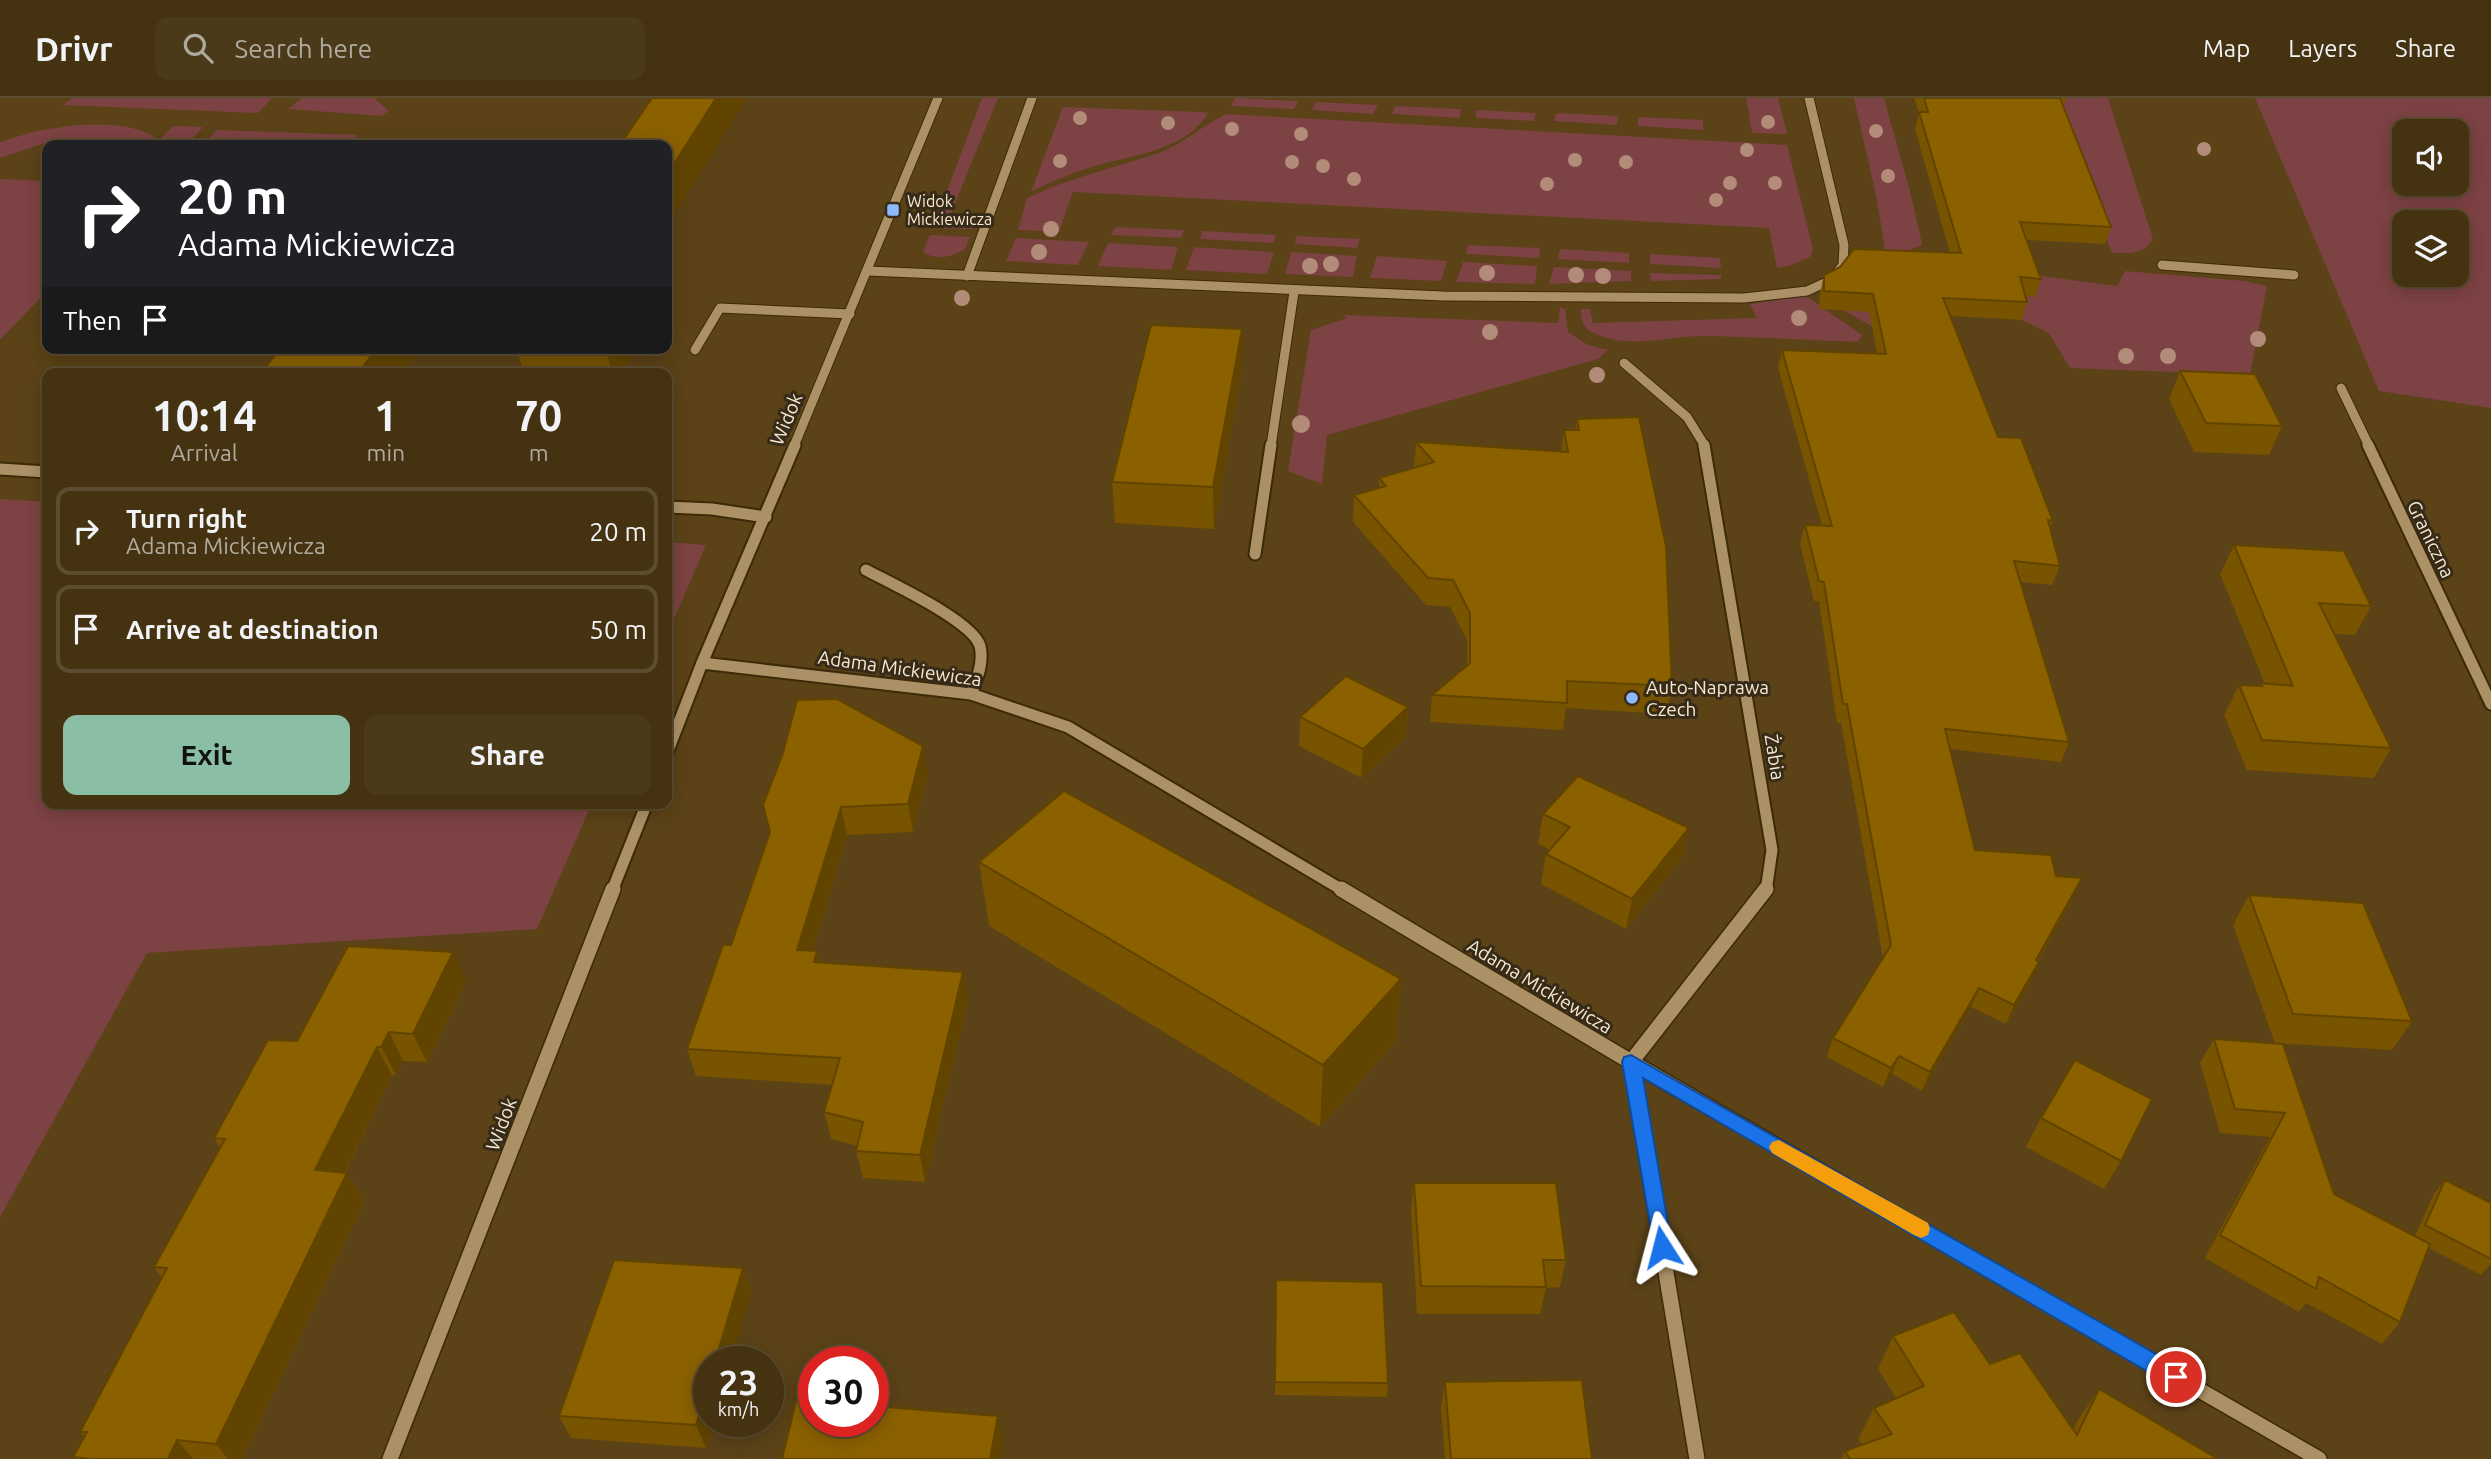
<!DOCTYPE html>
<html lang="en">
<head>
<meta charset="utf-8">
<style>
  :root { --surface:#443211; --page:#4b3a1a; --text:#f1f3f6; --muted:#afaa9f; --line:#5c4d31; --accent:#8abfa5 }
  body { margin:0; font-family:Ubuntu,sans-serif; background:var(--page); color:var(--text); height:100vh; display:flex; flex-direction:column; font-size:26px; white-space:nowrap }
  * { box-sizing:border-box; margin:0 }
  p { font-size:23px; color:var(--muted) }
  .icon { flex:none; width:38px; height:38px; fill:none; stroke:currentColor; stroke-width:2; stroke-linecap:round; stroke-linejoin:round }
  .map { position:relative; flex:1; overflow:hidden }
  .panel { position:absolute; left:42px; top:270px; width:630px; height:441px; display:flex; flex-direction:column; background:var(--surface); border-radius:14px; box-shadow:0 4px 18px #0003,0 0 0 2px var(--line) }
  .panel>* { flex:none }
  .banner { position:absolute; left:42px; top:42px; width:630px; height:214px; border-radius:14px; box-shadow:0 4px 18px #0003,0 0 0 2px var(--line); background:#202124; color:#fff; overflow:hidden }
  .controls { position:absolute; left:2392px; top:21px; display:grid; gap:14px }
  .controls a { display:grid; place-items:center; width:77px; height:77px; border-radius:14px; background:var(--surface); box-shadow:0 4px 18px #0003,0 0 0 2px var(--line); font-size:35px }
  .speed { position:absolute; left:693px; top:1248px; display:flex; gap:14px; font-size:35px; font-weight:700; text-align:center }
  .speed>* { display:grid; place-content:center; width:91px; height:91px; border-radius:50%; background:var(--surface); box-shadow:0 4px 18px #0003,0 0 0 2px var(--line); line-height:1 }
  .speed small { font-size:18px; font-weight:400 }
  .speed .limit { border:10px solid #d22; background:#fff; color:#111 }
  .pin { position:absolute; display:grid; place-items:center; width:60px; height:60px; color:#fff; margin:-30px; border:4px solid #fff; border-radius:50%; box-shadow:0 2px 7px #0007 }
  .me { position:absolute; width:77px; margin:-38px; rotate:351deg; stroke-linejoin:round; filter:drop-shadow(0 0 5px #0008) }
  .turn { display:flex; align-items:center; gap:24px; height:147px; padding:0 21px; font-size:32px }
  .turn .icon { width:91px; height:91px; stroke-width:2.5 }
  .turn b { display:block; font-size:49px; line-height:60px }
  .then { display:flex; align-items:center; height:66px; padding:0 21px; background:#0003; gap:14px; font-size:26px }
  .eta { display:flex; justify-content:space-evenly; align-items:center; height:119px; text-align:center }
  .eta b { font-size:42px; font-weight:600; line-height:49px }
  .action { display:flex; gap:14px; margin-top:auto; padding:14px 21px }
  .action a { flex:1; height:80px; border-radius:14px; background:var(--accent); color:#111; font-size:28px; font-weight:600; line-height:80px; text-align:center }
  .action a+a { background:var(--page); color:var(--text) }
  ul { padding:0; list-style:none }
  li { display:flex; align-items:center; gap:21px; height:88px; margin:0 14px 10px; padding:0 7px; border:4px solid var(--line); border-radius:14px }
  li div { flex:1 }
  li b { display:block; font-size:26px }
  li em { font-style:normal }
  header { display:flex; align-items:center; gap:42px; box-sizing:border-box; height:98px; padding:0 35px; background:var(--surface); border-bottom:2px solid var(--line) }
  header strong { font-size:33px }
  nav { display:flex; gap:38px; margin-inline-start:auto; font-size:24px }
  .search { width:490px; height:63px; background:var(--page); display:flex; align-items:center; gap:18px; box-sizing:border-box; padding:0 24px; border-radius:14px; color:var(--muted); font-size:26px }
  .map>svg:first-child { display:block }
  .green { fill:#7d4243; fill-rule:evenodd }
  .lines { fill:none; stroke-linecap:round; stroke-linejoin:round }
  .minor-far2-casing { stroke:#3c2a08; stroke-width:11 }
  .minor-far1-casing { stroke:#3c2a08; stroke-width:15 }
  .minor-casing { stroke:#3c2a08; stroke-width:18 }
  .minor-far2 { stroke:#ac9166; stroke-width:9 }
  .minor-far1 { stroke:#ac9166; stroke-width:11 }
  .minor { stroke:#ac9166; stroke-width:15 }
  .tree { fill:#b28c78 }
  .wall { fill:#785300 }
  .shaded-wall { fill:#614400 }
  .building { fill:#8b6100; stroke:#614400; stroke-width:2 }
  .route { fill:#1a73e8; stroke:#114b97; stroke-width:2 }
  .slow { fill:#f59e0b }
  .poi-dot { fill:#8eb9fc; stroke:#362b19; stroke-width:2.5 }
  .labels { text-anchor:middle; stroke-width:6; stroke-linejoin:round; paint-order:stroke }
  .far-poi-label { font-size:16px; fill:#f6e8d1; stroke:#362b19; text-anchor:start }
  .street-label { font-size:19px; fill:#f6e8d1; stroke:#362b19 }
  .poi-label { font-size:19px; fill:#f6e8d1; stroke:#362b19; text-anchor:start }
</style>
</head>
<body>
<header>
<strong>Drivr</strong>
<div class="search"><svg class="icon" aria-label="search" viewBox="0 0 24 24"><circle cx="10" cy="10" r="6"/><path d="M15 15l6 6"/></svg>Search here</div>
<nav><a>Map</a><a>Layers</a><a>Share</a></nav>
</header>
<div class="map">
<svg width="2491" height="1361" viewBox="0 0 2491 1361">
  <rect width="100%" height="100%" fill="#5b4217"/>
  <g class="green">
    <path d="M72,0H272L258,15L63,7Z"/>
    <path d="M302,0H374L389,13L381,18L288,11Z"/>
    <path d="M982,0H998L946,127L974,128L973,131L933,130Z"/>
    <path d="M1235,0L1298,3L1294,11L1231,8Z"/>
    <path d="M1746,0H1778L1787,36L1752,35Z"/>
    <path d="M1854,0H1884C1897,49 1913,97 1922,147L1907,153L1902,161L1873,229L1843,212L1887,165L1877,102Z"/>
    <path d="M2059,0H2108L2153,141C2145,157 2128,155 2112,155L2093,107Z"/>
    <path d="M2255,0H2491V310L2379,293ZM2404,33H2457V86H2404ZM2404,124H2457V177H2404Z"/>
    <path d="M1316,4L1378,7L1373,16L1312,12Z"/>
    <path d="M1395,8L1461,11L1460,20L1392,16Z"/>
    <path d="M1063,9L1202,14L1208,15C1187,51 1138,56 1102,66C1078,72 1053,83 1031,94Z"/>
    <path d="M1476,12L1536,15L1534,23L1476,20Z"/>
    <path d="M1556,15L1618,18L1617,27L1554,23Z"/>
    <path d="M1226,16L1787,47L1813,151L1810,159L1789,168L1777,170L1769,130L1073,94L1059,134L1018,132L1027,100C1070,79 1116,70 1161,54C1186,44 1203,27 1226,16Z"/>
    <path d="M1638,19L1703,22V32L1638,28Z"/>
    <path d="M75,27C104,26 135,25 159,42L173,28L203,29L186,47H120L96,41H79L45,45L0,60V44L36,33Z"/>
    <path d="M217,32L358,37L349,47H202Z"/>
    <path d="M0,81L47,83V193L0,242Z"/>
    <path d="M1115,129L1184,132L1181,140L1111,137Z"/>
    <path d="M1202,133L1276,137L1274,145L1200,141Z"/>
    <path d="M930,137L970,139L965,151C951,159 938,163 923,154Z"/>
    <path d="M1296,138L1360,141L1357,150L1295,146Z"/>
    <path d="M1016,140L1089,144L1078,167L1006,163Z"/>
    <path d="M1108,145L1178,149L1171,172L1098,168Z"/>
    <path d="M1468,147L1540,150L1539,160L1466,156Z"/>
    <path d="M1194,149L1274,154L1267,176L1186,172Z"/>
    <path d="M1560,151L1629,155V165L1558,161Z"/>
    <path d="M1291,154L1357,158L1353,179L1285,176Z"/>
    <path d="M1650,156L1720,160L1721,170L1650,166Z"/>
    <path d="M1377,158L1447,163L1441,183L1370,180Z"/>
    <path d="M1463,164L1537,168L1535,186L1456,184Z"/>
    <path d="M1554,169L1631,173V183L1549,186Z"/>
    <path d="M2125,173L2245,183L2267,188L2250,277L2070,270L2049,235L2022,222L2014,197L2027,176L2117,188Z"/>
    <path d="M1650,175L1721,177V181L1651,183Z"/>
    <path d="M1806,198L1862,237L1858,244C1808,242 1758,239 1707,238C1671,237 1631,252 1596,236C1583,231 1581,224 1581,211H1590L1593,225L1757,220L1750,206Z"/>
    <path d="M1560,209L1565,211L1568,234L1588,247L1608,252L1598,261L1327,337L1322,386L1288,373L1311,232L1347,220L1344,217L1558,225Z"/>
    <path d="M0,401L47,404V705H592L537,831L147,855L0,1119Z"/>
    <path d="M667,444L706,447L667,537Z"/>
  </g>
  <g class="lines">
    <defs>
      <g id="minor-far2">
        <path d="M2162,167L2294,177"/>
        <path d="M868,173L1443,198L1744,200L1807,193L1831,182L1843,167L1844,147L1809,0"/>
        <path d="M967,178L1032,0"/>
        <path d="M695,252L720,210L850,216"/>
        <path d="M1624,265L1687,319L1705,348"/>
        <path d="M2341,290L2369,348"/>
        <path d="M794,348L938,0"/>
        <path d="M1271,348L1294,194"/>
      </g>
      <g id="minor-far1">
        <path d="M1704,347L1772,752L1766,793"/>
        <path d="M2368,347L2491,606"/>
        <path d="M0,371L47,374"/>
        <path d="M667,409L712,411L766,419"/>
        <path d="M1255,456L1271,347"/>
        <path d="M866,472C890,485 973,523 980,548C984,564 977,581 971,596"/>
        <path d="M702,565L971,596L1068,629L1344,793"/>
        <path d="M667,655L702,565L795,347"/>
        <path d="M612,793L647,705"/>
      </g>
      <g id="minor">
        <path d="M1341,791L1631,964L2319,1361"/>
        <path d="M390,1361L613,791"/>
        <path d="M1697,1361L1631,964L1766,791"/>
      </g>
    </defs>
    <use href="#minor-far2" class="minor-far2-casing"/>
    <use href="#minor-far1" class="minor-far1-casing"/>
    <use href="#minor" class="minor-casing"/>
    <use href="#minor-far2" class="minor-far2"/>
    <use href="#minor-far1" class="minor-far1"/>
    <use href="#minor" class="minor"/>
  </g>
  <g class="tree">
    <circle cx="1080" cy="20" r="7"/>
    <circle cx="1768" cy="24" r="7"/>
    <circle cx="1168" cy="25" r="7"/>
    <circle cx="1232" cy="31" r="7"/>
    <circle cx="1876" cy="33" r="7"/>
    <circle cx="1301" cy="36" r="7"/>
    <circle cx="2204" cy="51" r="7"/>
    <circle cx="1747" cy="52" r="7"/>
    <circle cx="1575" cy="62" r="7"/>
    <circle cx="1060" cy="63" r="7"/>
    <circle cx="1292" cy="64" r="7"/>
    <circle cx="1626" cy="64" r="7"/>
    <circle cx="1323" cy="68" r="7"/>
    <circle cx="1888" cy="78" r="7"/>
    <circle cx="1354" cy="81" r="7"/>
    <circle cx="1730" cy="85" r="7"/>
    <circle cx="1775" cy="85" r="7"/>
    <circle cx="1547" cy="86" r="7"/>
    <circle cx="1716" cy="102" r="7"/>
    <circle cx="1051" cy="131" r="8"/>
    <circle cx="1039" cy="154" r="8"/>
    <circle cx="1331" cy="166" r="8"/>
    <circle cx="1310" cy="168" r="8"/>
    <circle cx="1487" cy="175" r="8"/>
    <circle cx="1576" cy="177" r="8"/>
    <circle cx="1603" cy="178" r="8"/>
    <circle cx="962" cy="200" r="8"/>
    <circle cx="1799" cy="220" r="8"/>
    <circle cx="1490" cy="234" r="8"/>
    <circle cx="2258" cy="241" r="8"/>
    <circle cx="2126" cy="258" r="8"/>
    <circle cx="2168" cy="258" r="8"/>
    <circle cx="1597" cy="277" r="8"/>
    <circle cx="1301" cy="326" r="9"/>
  </g>
  <g class="wall">
    <path d="M1914,0H2066L2064,9L2111,129L2105,146L2027,142L2041,181L2035,199L2026,198L2027,204L2022,222L1951,218L1998,339L2053,423L2050,430L2060,468L2052,487L2020,484L2069,644L2061,664L1950,651L1975,752L2056,778L2073,799L2038,863L2031,883L2006,926L1971,909L1922,993L1892,976L1883,989L1827,959L1833,940L1883,860L1841,625H1837L1819,503H1814L1800,446L1805,427L1822,428L1778,270L1782,252L1877,255L1869,214L1819,211L1820,195L1824,177L1950,155L1915,31L1919,15Z"/>
    <path d="M281,250H421L403,275H264L263,272Z"/>
    <path d="M516,250H636L622,275H524Z"/>
    <path d="M1242,270L1214,431L1115,425L1112,384Z"/>
    <path d="M2180,273L2282,328L2269,357L2194,354L2169,301Z"/>
    <path d="M1577,321L1672,588L1666,616L1566,610L1563,632L1430,624L1432,597L1467,568V542L1450,509L1426,507L1353,424L1354,397L1379,390V380L1414,370L1416,344L1561,353L1564,332H1575Z"/>
    <path d="M2234,447L2371,508L2355,537L2335,536L2391,650L2374,680L2247,672L2224,617L2239,587L2259,588L2260,585L2265,586L2220,476Z"/>
    <path d="M1408,609L1406,639L1361,680L1299,648L1300,619Z"/>
    <path d="M928,676L913,734L847,737L813,853H817L820,865L968,901L925,1084L863,1080L856,1053L858,1048L831,1041L824,1014L832,987L696,978L687,951L731,847L770,734Z"/>
    <path d="M1543,716L1689,730L1682,759L1626,831L1541,786L1546,756L1550,752L1538,746Z"/>
    <path d="M979,764L1401,881L1395,944L1320,1029L989,828Z"/>
    <path d="M2249,797L2412,923L2392,952L2275,945L2233,827Z"/>
    <path d="M466,883L427,964L403,963L396,977H392L345,1075H347L364,1103L242,1361H74L73,1359L84,1339L80,1334L162,1180L154,1169L220,1050L214,1040L297,943Z"/>
    <path d="M2214,941L2283,946L2334,1096L2415,1138L2434,1096L2445,1082L2491,1105V1166L2481,1177L2429,1150L2400,1224L2382,1246L2306,1205L2299,1214L2205,1160L2270,1039L2220,1035L2200,965Z"/>
    <path d="M2041,1020L2121,1063L2104,1091L2026,1049Z"/>
    <path d="M1414,1085L1566,1162L1560,1189L1546,1190L1540,1216H1417L1411,1113Z"/>
    <path d="M743,1170L751,1194L709,1323H714L706,1350L571,1340L559,1318Z"/>
    <path d="M1276,1182L1388,1285L1387,1299L1275,1297Z"/>
    <path d="M1893,1238L1990,1266L2073,1332L2078,1322L2099,1291L2218,1361H1841L1845,1353L1862,1347L1858,1341L1874,1310L1896,1300L1878,1271Z"/>
    <path d="M1445,1284L1592,1361H1445L1441,1310Z"/>
  </g>
  <g class="shaded-wall">
    <path d="M716,0H746L667,129V77Z"/>
    <path d="M1242,231V270L1214,431L1213,389Z"/>
    <path d="M377,250H421L403,275H358Z"/>
    <path d="M606,250H636L622,275H612Z"/>
    <path d="M1408,609L1406,639L1361,680L1363,651Z"/>
    <path d="M923,648L928,676L913,734L908,706Z"/>
    <path d="M841,709L847,737L805,880L797,852Z"/>
    <path d="M1689,730L1682,759L1626,831L1632,801Z"/>
    <path d="M2082,780L2073,799L2027,881L2036,862Z"/>
    <path d="M817,853L824,881L814,864Z"/>
    <path d="M453,854L466,883L427,964L413,936Z"/>
    <path d="M2039,864L2031,883L2006,926L2014,907Z"/>
    <path d="M963,874L968,901L925,1084L920,1057Z"/>
    <path d="M1401,881L1395,944L1320,1029L1323,967Z"/>
    <path d="M1979,890L1971,909L1922,993L1930,974Z"/>
    <path d="M389,934L403,963L396,977L381,949Z"/>
    <path d="M377,949L392,977L332,1100L315,1072Z"/>
    <path d="M1899,958L1892,976L1883,989L1891,970Z"/>
    <path d="M347,1075L364,1103L242,1361H228L216,1346Z"/>
    <path d="M743,1170L751,1194L731,1264H715Z"/>
    <path d="M709,1285V1323H714L706,1350L696,1327Z"/>
    <path d="M877,1295L884,1321L874,1308Z"/>
    <path d="M998,1318L1003,1344L1000,1361H990Z"/>
    <path d="M177,1342L193,1361H168Z"/>
  </g>
  <g class="building">
    <path d="M652,0H716L667,77V47H620Z"/>
    <path d="M1924,0H2060L2111,129L2020,124L2041,181L2020,179L2027,204L1943,200L1998,339L2021,340L2053,423L2048,422L2060,468L2014,463L2069,644L1945,631L1975,752L2051,757L2056,778L2082,780L2036,862L2039,864L2014,907L1979,890L1930,974L1899,958L1891,970L1833,940L1891,847L1847,606H1843L1824,484L1819,483L1805,427L1832,428L1782,252L1886,256L1873,196L1824,193V177L1840,169L1854,151L1961,155L1919,14H1928Z"/>
    <path d="M1151,227L1242,231L1213,389L1112,384Z"/>
    <path d="M281,250H377L358,275H303L263,272Z"/>
    <path d="M2180,273L2255,276L2282,328L2206,325Z"/>
    <path d="M1639,319L1666,448L1672,588L1567,583V605L1432,597L1470,565V515L1453,482L1428,480L1354,397L1386,388L1379,380L1434,364L1416,344L1568,354L1564,332H1579L1577,321Z"/>
    <path d="M2234,447L2344,453L2371,508L2319,505L2391,650L2262,642L2239,587L2262,588L2260,585L2293,588Z"/>
    <path d="M1346,578L1408,609L1363,651L1300,619Z"/>
    <path d="M837,601L923,648L908,706L841,709L797,852L817,853L814,864L963,874L920,1057L856,1053L863,1024L824,1014L840,960L687,951L723,847H731L770,734L763,707L783,655L797,602Z"/>
    <path d="M1578,678L1689,730L1632,801L1546,756L1570,729L1543,716Z"/>
    <path d="M1064,693L1401,881L1323,967L979,764Z"/>
    <path d="M2249,797L2363,805L2412,923L2293,916Z"/>
    <path d="M348,848L453,854L413,936L389,934L381,949H377L315,1072L347,1075L216,1346L177,1342L168,1361H91L73,1359L87,1334H80L167,1170L154,1169L225,1041L214,1040L268,942L297,943Z"/>
    <path d="M2214,941L2283,946L2334,1096L2430,1146L2400,1224L2319,1179L2316,1191L2220,1137L2285,1015L2235,1011Z"/>
    <path d="M2075,962L2152,1001L2121,1063L2041,1020Z"/>
    <path d="M2445,1082L2491,1105V1161L2425,1127Z"/>
    <path d="M1414,1085H1556L1566,1162H1543L1546,1189L1421,1188Z"/>
    <path d="M614,1162L743,1170L715,1264H709V1285L696,1327L559,1318Z"/>
    <path d="M1276,1182L1383,1184L1388,1285L1275,1284Z"/>
    <path d="M1954,1214L1990,1266L2020,1255L2077,1337L2099,1291L2218,1361H1850L1845,1353L1892,1336L1874,1310L1924,1288L1893,1238Z"/>
    <path d="M1582,1282L1592,1361H1451L1445,1284Z"/>
    <path d="M799,1290L814,1291V1323H873V1295H877L874,1308L998,1318L990,1361H782Z"/>
  </g>
  <path class="route" d="M1631,957L2184,1272L2187,1279L2184,1286L2176,1289L2169,1286L1643,980L1672,1149L1669,1155L1662,1158L1655,1155L1622,964L1624,959Z"/>
  <path class="slow" d="M1779,1042L1928,1125L1930,1131L1928,1137L1921,1140L1914,1137L1772,1055L1769,1049L1772,1044Z"/>
  <g class="poi-dot">
    <rect x="886" y="105" width="14" height="14" rx="3.5"/>
    <circle cx="1632" cy="600" r="7"/>
  </g>
  <g class="labels">
    <g class="far-poi-label">
      <text x="907" y="109">Widok<tspan x="907" dy="18">Mickiewicza</tspan></text>
    </g>
    <g class="street-label">
      <text transform="translate(786 321) rotate(-67)" y="7">Widok</text>
      <text transform="translate(2431 441) rotate(64)" y="7">Graniczna</text>
      <text transform="translate(900 570) rotate(8)" y="7">Adama Mickiewicza</text>
      <text transform="translate(1775 659) rotate(81)" y="7">Żabia</text>
      <text transform="translate(1540 888) rotate(31)" y="7">Adama Mickiewicza</text>
      <text transform="translate(501 1026) rotate(-69)" y="7">Widok</text>
    </g>
    <g class="poi-label">
      <text x="1646" y="596">Auto-Naprawa<tspan x="1646" dy="22">Czech</tspan></text>
    </g>
  </g>
</svg>
<div class="controls">
<a><svg class="icon" aria-label="sound" viewBox="0 0 24 24"><path d="M4 9h4l5-4v14l-5-4H4zM17 9q2 3 0 6"/></svg></a>
<a><svg class="icon" aria-label="layers" viewBox="0 0 24 24"><path d="M12 4l9 5-9 5-9-5zM3 14l9 5 9-5"/></svg></a>
</div>
<div class="speed"><div>23<small>km/h</small></div><div class="limit">30</div></div>
<div class="pin" style="left:2176px;top:1279px;background:#d93025"><svg class="icon" aria-label="arrive" viewBox="0 0 24 24"><path d="M6 21V4h12l-3 4 3 4H6"/></svg></div>
<svg class="me" style="left:1662px;top:1149px" viewBox="-20 -20 40 40"><path d="M0-17L14 15 0 8-14 15z" fill="#1a73e8" stroke="#fff" stroke-width="4"/></svg>
<div class="banner">
<div class="turn"><svg class="icon" aria-label="right" viewBox="0 0 24 24"><path d="M7 20v-9h11M14 6l5 5-5 5"/></svg><div><b>20 m</b>Adama Mickiewicza</div></div>
<div class="then">Then<svg class="icon" aria-label="arrive" viewBox="0 0 24 24"><path d="M6 21V4h12l-3 4 3 4H6"/></svg></div>
</div>
<section class="panel">
<div class="eta">
<div><b>10:14</b><p>Arrival</p></div>
<div><b>1</b><p>min</p></div>
<div><b>70</b><p>m</p></div>
</div>
<ul>
<li><svg class="icon" aria-label="right" viewBox="0 0 24 24"><path d="M7 20v-9h11M14 6l5 5-5 5"/></svg><div><b>Turn right</b><p>Adama Mickiewicza</p></div><em>20 m</em></li>
<li><svg class="icon" aria-label="arrive" viewBox="0 0 24 24"><path d="M6 21V4h12l-3 4 3 4H6"/></svg><div><b>Arrive at destination</b></div><em>50 m</em></li>
</ul>
<div class="action"><a>Exit</a><a>Share</a></div>
</section>
</div>
</body>
</html>
